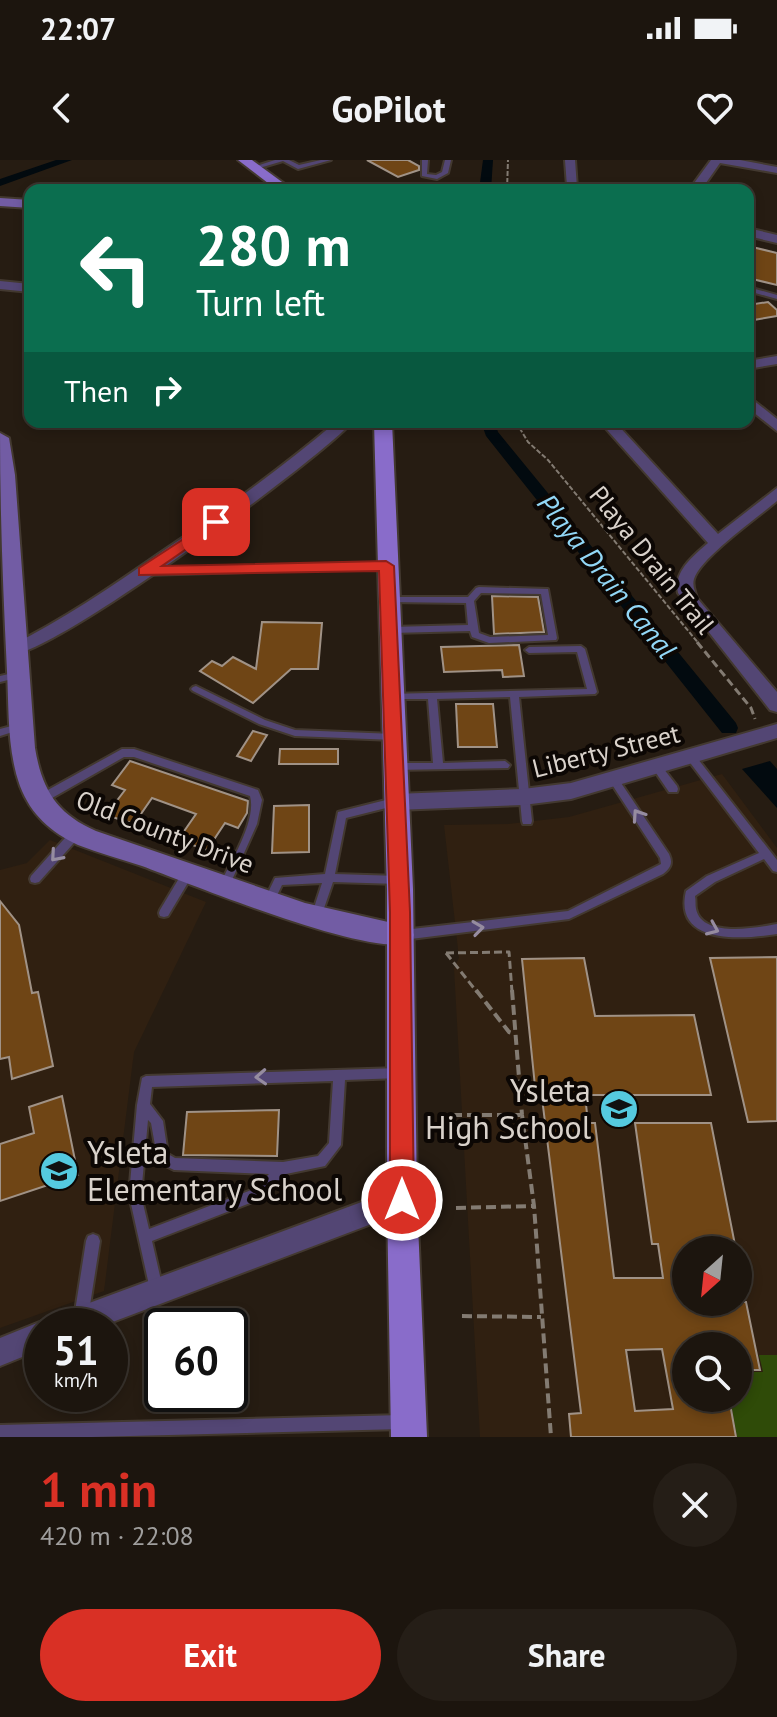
<!DOCTYPE html>
<html lang="en">
<head>
<meta charset="utf-8">
<style>
  :root { --surface:#1c150e; --page:#251e17; --text:#f1f3f6; --muted:#a09f9e; --line:#3a342e; --accent:#d93025 }
  body { margin:0; font-family:"PT Sans",sans-serif; background:var(--page); color:var(--text); height:100vh; display:flex; flex-direction:column; font-size:30px; white-space:nowrap }
  * { box-sizing:border-box; margin:0 }
  p { font-size:26px; color:var(--muted) }
  .icon { flex:none; width:44px; height:44px; fill:none; stroke:currentColor; stroke-width:2; stroke-linecap:round; stroke-linejoin:round }
  .map { position:relative; height:1277px; overflow:hidden }
  .sheet { display:flex; flex-direction:column; background:var(--surface); flex:1 }
  .sheet>* { flex:none }
  .hud { position:absolute; left:24px; top:24px; width:730px; height:244px; border-radius:16px; box-shadow:0 4px 12px #0003,0 0 0 2px var(--line); background:#0b6e4f; color:#fff; overflow:hidden }
  .needle { width:52px; rotate:207deg }
  .tools { position:absolute; left:672px; top:1076px; display:grid; gap:16px }
  .tools a { display:grid; place-items:center; width:80px; height:80px; border-radius:50%; background:var(--surface); box-shadow:0 4px 12px #0003,0 0 0 2px var(--line); font-size:40px }
  .speed { position:absolute; left:24px; top:1148px; display:flex; gap:16px; font-size:40px; font-weight:700; text-align:center }
  .speed>* { display:grid; place-content:center; width:104px; height:104px; border-radius:50%; background:var(--surface); box-shadow:0 4px 12px #0003,0 0 0 2px var(--line); line-height:1 }
  .speed small { font-size:20px; font-weight:400 }
  .speed .limit { border:4px solid #111; border-radius:12px; background:#fff; color:#111 }
  .pin { position:absolute; display:grid; place-items:center; width:68px; height:68px; color:#fff; margin:-34px; border-radius:16px; box-shadow:0 4px 12px #0006 }
  .me { position:absolute; width:88px; margin:-44px; rotate:0deg; stroke-linejoin:round; filter:drop-shadow(0 0 6px #0008) }
  .turn { display:flex; align-items:center; gap:28px; height:168px; padding:0 40px; font-size:36px }
  .turn .icon { width:104px; height:104px; stroke-width:2.5 }
  .turn b { display:block; font-size:56px; line-height:68px }
  .then { display:flex; align-items:center; height:76px; padding:0 40px; background:#0003; gap:16px; font-size:30px }
  .round { display:grid; place-items:center; flex:none; width:84px; height:84px; border-radius:42px; background:var(--page) }
  .headline { display:flex; align-items:center; justify-content:space-between; height:136px; padding:0 40px }
  h1 { font-size:48px; font-weight:700; line-height:60px; color:var(--accent) }
  .button { display:flex; gap:16px; margin-top:auto; padding:16px 40px }
  .button a { flex:1; height:92px; border-radius:48px; background:var(--accent); color:#fff; font-size:32px; font-weight:700; line-height:92px; text-align:center }
  .button a+a { background:var(--page); color:var(--text) }
  .status { display:flex; justify-content:space-between; align-items:center; height:56px; padding:0 40px; background:var(--surface); direction:ltr }
  .status svg { height:22px; fill:currentColor }
  header { display:flex; justify-content:space-between; align-items:center; height:104px; padding:0 40px; background:var(--surface); font-size:36px; font-weight:700 }
  .map>svg:first-child { display:block }
  .built { fill:#302011; fill-rule:evenodd }
  .green { fill:#2f4b08 }
  .water { fill:#020a0f }
  .lines { fill:none; stroke-linecap:round; stroke-linejoin:round }
  .canal { fill:#020a0f; fill-rule:evenodd }
  .building { fill:#6f4515; stroke:#a09286; stroke-width:2; fill-rule:evenodd }
  .lane-casing { stroke:#433930; stroke-width:4 }
  .street-casing { stroke:#433930; stroke-width:4 }
  .secondary-casing { stroke:#433930; stroke-width:4 }
  .primary-casing { stroke:#433930; stroke-width:4 }
  .path-far2 { stroke:#837b72; stroke-width:2; stroke-dasharray:5 2; stroke-linecap:butt }
  .path-far1 { stroke:#837b72; stroke-width:3; stroke-dasharray:8 4; stroke-linecap:butt }
  .path { stroke:#837b72; stroke-width:4; stroke-dasharray:10 5; stroke-linecap:butt }
  .lane { fill:#534674; fill-rule:evenodd }
  .street { fill:#534674; fill-rule:evenodd }
  .secondary { fill:#725ca4; fill-rule:evenodd }
  .primary { fill:#896cca; fill-rule:evenodd }
  .oneway { stroke:#968ca0 }
  .route { fill:#d93025; stroke:#8d1f18; stroke-width:2 }
  .labels { text-anchor:middle; stroke-width:8; stroke-linejoin:round; paint-order:stroke }
  .street-label { font-size:26px; fill:#d9d2cb; stroke:#0c0704 }
  .water-label { font-size:28px; font-style:italic; fill:#92d7f6; stroke:#0c0704 }
  .near-poi-label { font-size:32px; fill:#d9d2cb; stroke:#0c0704; text-anchor:end }
</style>
</head>
<body>
<div class="status"><b>22:07</b><svg viewBox="0 0 49 12"><path d="M0 12V9h3v3zM5 12V6h3v6zM10 12V3h3v9zM15 12V0h3v12zM26 1h20v11H26zM47 4h2v5h-2z"/></svg></div>
<header><svg class="icon" aria-label="back" viewBox="0 0 24 24"><path d="M15 5l-7 7 7 7"/></svg>GoPilot<svg class="icon" aria-label="heart" viewBox="0 0 24 24"><path d="M12 20l-8-8c-3-5 5-10 8-4 3-6 11-1 8 4z"/></svg></header>
<div class="map">
<svg width="777" height="1277" viewBox="0 0 777 1277">
  <rect width="100%" height="100%" fill="#261c12"/>
  <g class="built">
    <path d="M722,614L777,688V1277H480L454,808L459,798L444,665L508,664L569,657ZM686,1090H738V1142H686ZM686,1186H738V1238H686Z"/>
    <path d="M50,680L206,742L134,892L104,1131L0,1168V710L27,703Z"/>
  </g>
  <path class="green" d="M759,1195H777V1277H737L730,1238H738V1212H763Z"/>
  <path class="water" d="M770,601L777,609V648L742,609Z"/>
  <g class="lines">
    <g class="canal">
      <path d="M56,0H72L0,26V19Z"/>
      <path d="M483,0H493L491,30H479Z"/>
      <path d="M481,262H495L498,272L736,563L738,568L736,573H722L486,276Z"/>
    </g>
  </g>
  <g class="building">
    <path d="M367,0H408L419,6V10L398,17Z"/>
    <path d="M748,86L777,93V125L748,118Z"/>
    <path d="M768,142L777,150V156L748,161V145Z"/>
    <path d="M492,436L538,437L544,472L494,474Z"/>
    <path d="M262,462L322,463L318,509H291L253,543L200,511L212,501L222,506L233,497L256,509Z"/>
    <path d="M519,485L524,516L503,517L502,510L444,512L441,487Z"/>
    <path d="M456,544H493L497,587H458Z"/>
    <path d="M253,571L267,575L251,601L237,596Z"/>
    <path d="M280,589H338V604H279Z"/>
    <path d="M130,601L248,641L247,653L238,668L225,663L207,690L178,680L196,654L152,638L134,664L106,655L125,630L112,625Z"/>
    <path d="M309,645V692L272,693L274,646Z"/>
    <path d="M0,741L19,765L32,833L38,832L53,906L12,919L9,897L0,899Z"/>
    <path d="M777,797V961L748,962L710,798Z"/>
    <path d="M584,798L595,856L694,855L711,935H585L588,963H595L614,1118H663L658,1084H652L635,963H711L736,1090H686V1142H746L760,1210H738V1186H686V1238H729L736,1277H571L569,1254L581,1253L542,938L536,936L522,799ZM662,1189L673,1249L635,1251L626,1190Z"/>
    <path d="M62,936L78,1015L0,1041V984L34,973L29,947Z"/>
    <path d="M279,950L277,996L183,995L187,952Z"/>
  </g>
  <g class="lines">
    <defs>
      <g id="lane">
        <path d="M275,0H289L299,5L321,0H331L298,9L283,1L256,9L253,7Z"/>
        <path d="M422,0H428L427,14L436,15L442,12L445,0H451L448,13L437,19L422,16Z"/>
        <path d="M748,127L777,135V139L748,131Z"/>
        <path d="M386,403L390,406L389,408L144,415L140,412L144,409Z"/>
        <path d="M479,427L548,429L557,478L556,480L489,483L472,477L470,471L391,473L387,470L391,467L468,465L466,443L389,442L386,441L385,439L386,437H468L476,428ZM481,433L541,434L548,475L490,477L479,473L474,441Z"/>
        <path d="M581,486L585,489L597,532L595,534L519,537L532,661L531,664H523L522,661L510,537L437,539L443,603L505,601L510,605L508,608L394,610L392,607L397,603H433L428,539H392L389,538L387,536L389,534L587,529L577,492L529,493L525,490L529,487Z"/>
        <path d="M17,512L20,513L22,515L20,517L0,522V516Z"/>
        <path d="M196,526L265,560L295,570L394,574L399,577L394,580L295,576L259,564L193,531L191,529L193,527Z"/>
        <path d="M19,564L24,567L22,569L0,576V569Z"/>
        <path d="M122,589H134L258,630L262,640L257,664L228,729L224,730L220,729L219,726C230,703 257,661 250,636L134,597H124L45,642H37L36,639L37,636Z"/>
        <path d="M691,593L694,594L777,700V712L773,711L764,699L715,722L695,736C696,740 695,745 696,749C702,778 756,768 777,764V774C744,779 673,786 686,731L707,716L759,693L688,600L686,597L688,594Z"/>
        <path d="M657,603L660,604L677,626L678,629L677,632H669L654,610L652,607L654,604Z"/>
        <path d="M614,616L617,617L669,694C673,703 671,708 663,714L569,759L403,780L399,778L398,775L399,772L403,770L568,751L661,704L660,698L609,620Z"/>
        <path d="M394,638L398,639L399,642L398,645L346,658L335,714L399,716L403,717L404,720L403,723L399,724L333,722L321,757L320,760L316,762L312,760L311,757L322,723L282,725L272,746L268,747L264,746L263,743L275,718L325,714L338,652Z"/>
        <path d="M77,668L81,669L82,672L81,675L39,722L35,723L31,722L30,719L31,716L73,669Z"/>
        <path d="M188,709L192,710L193,713L192,716L168,756L164,757L160,756L159,753L160,750L184,710Z"/>
        <path d="M400,908L404,909L406,913L404,917L400,918L345,920L341,985L325,1006L286,1014L263,1038L152,1081L163,1129L161,1134L156,1136L151,1134L129,1035L137,945L142,918L146,916ZM333,921L329,983L318,996L283,1002L175,998L168,994L163,961L150,944L152,927ZM148,960L151,963L158,1002L174,1010L269,1014L254,1029L149,1069L141,1035Z"/>
        <path d="M93,1074L98,1076L100,1081L88,1158L86,1163L81,1165L76,1163L74,1158L86,1081L88,1076Z"/>
        <path d="M403,1255L408,1257L410,1262L408,1267L403,1269L92,1277H0V1265Z"/>
      </g>
      <g id="street">
        <path d="M565,0H575L577,28L567,26Z"/>
        <path d="M711,0H740L777,7V13L720,3L701,30H689Z"/>
        <path d="M748,68L777,75V83L748,76Z"/>
        <path d="M0,121L30,124V132L0,129Z"/>
        <path d="M777,196V204L748,209V201Z"/>
        <path d="M748,236L777,259V271L748,248Z"/>
        <path d="M336,262H352C322,298 42,503 10,494L7,490L10,486C63,460 111,427 160,393C221,352 280,309 336,262Z"/>
        <path d="M600,262H615L718,374L777,328V341C758,357 700,398 694,419C692,426 695,431 697,438L777,532V552L770,550L678,433C673,412 693,396 708,383Z"/>
        <path d="M777,564V578L571,639L523,645L396,650L389,647L386,642L389,637L396,634L523,629L571,623Z"/>
        <path d="M402,1027L411,1031L415,1040L411,1049L102,1166H42V1189L0,1206V1178L42,1161L52,1165L55,1156L65,1152Z"/>
      </g>
      <g id="secondary">
        <path d="M0,38L30,40V48L0,46Z"/>
        <path d="M0,273L9,278L15,315L35,588C42,630 57,654 96,671L305,743L410,767L414,775L410,783C368,797 191,724 142,706C121,699 99,693 78,685C51,672 31,655 20,626C7,590 9,549 7,511C3,431 0,352 0,273Z"/>
      </g>
      <g id="primary">
        <path d="M238,0H252L293,30H277Z"/>
        <path d="M374,262H392L413,729L417,1040L427,1277H391L387,1040V729Z"/>
      </g>
    </defs>
    <use href="#lane" class="lane-casing"/>
    <use href="#street" class="street-casing"/>
    <use href="#secondary" class="secondary-casing"/>
    <use href="#primary" class="primary-casing"/>
    <g class="path-far2">
      <path d="M507,30L508,0"/>
      <path d="M516,262L528,282L548,300L699,484"/>
    </g>
    <g class="path-far1">
      <path d="M697,482L751,548L755,559"/>
      <path d="M446,793L509,792L512,832"/>
      <path d="M446,793L477,832"/>
    </g>
    <g class="path">
      <path d="M476,830L509,872L515,874"/>
      <path d="M512,830L522,955L534,1046L551,1277"/>
      <path d="M452,955H520"/>
      <path d="M456,1048L533,1046"/>
      <path d="M462,1156L541,1157"/>
    </g>
    <use href="#lane" class="lane"/>
    <use href="#street" class="street"/>
    <use href="#secondary" class="secondary"/>
    <use href="#primary" class="primary"/>
  </g>
  <defs><path id="oneway-chevron" d="M-2-3.5L2.5 0L-2 3.5" fill="none" stroke-width="1.6" stroke-linecap="round" stroke-linejoin="round" transform="scale(2)"/></defs>
  <g class="oneway">
    <use href="#oneway-chevron" transform="translate(638 655) rotate(-124)"/>
    <use href="#oneway-chevron" transform="translate(56 696) rotate(131)"/>
    <use href="#oneway-chevron" transform="translate(478 768) rotate(-8)"/>
    <use href="#oneway-chevron" transform="translate(713 769) rotate(23)"/>
    <use href="#oneway-chevron" transform="translate(261 917) rotate(177)"/>
  </g>
  <path class="route" d="M216,358L221,359V365L162,406L386,401L394,406L410,752L414,1040L410,1048L402,1052L394,1048L390,1040V752L379,411L139,415V408Z"/>
  <defs>
    <symbol id="school-disc" viewBox="-11 -11 22 22"><circle r="9.5" fill="#55cadf" stroke="#0c0704"/><path d="M0-5L7-2L0 1L-7-2ZM-4 1L0 2.5L4 1V4Q0 6-4 4Z" fill="#111"/></symbol>
  </defs>
  <g fill-rule="evenodd">
    <use href="#school-disc" x="597" y="927" width="44" height="44"/>
    <use href="#school-disc" x="37" y="989" width="44" height="44"/>
  </g>
  <g class="labels">
    <g class="street-label">
      <text transform="translate(652 400) rotate(51)" y="9">Playa Drain Trail</text>
      <text transform="translate(606 591) rotate(-14)" y="9">Liberty Street</text>
      <text transform="translate(165 672) rotate(21)" y="9">Old County Drive</text>
    </g>
    <g class="water-label">
      <text transform="translate(607 416) rotate(51)" y="10">Playa Drain Canal</text>
    </g>
    <g class="near-poi-label">
      <text x="591" y="942">Ysleta<tspan x="591" dy="37">High School</tspan></text>
      <text x="87" y="1004" text-anchor="start">Ysleta<tspan x="87" dy="37">Elementary School</tspan></text>
    </g>
  </g>
</svg>
<div class="tools">
<a><svg class="needle" viewBox="-14 -14 28 28"><path d="M0-13l5 13h-10z" fill="#e53935"/><path d="M0 13l5-13h-10z" fill="#a09f9e"/></svg></a>
<a><svg class="icon" aria-label="search" viewBox="0 0 24 24"><circle cx="10" cy="10" r="6"/><path d="M15 15l6 6"/></svg></a>
</div>
<div class="speed"><div>51<small>km/h</small></div><div class="limit">60</div></div>
<div class="pin" style="left:216px;top:362px;background:#d93025"><svg class="icon" aria-label="arrive" viewBox="0 0 24 24"><path d="M6 21V4h12l-3 4 3 4H6"/></svg></div>
<svg class="me" style="left:402px;top:1040px" viewBox="-20 -20 40 40"><circle r="17" fill="#d93025" stroke="#fff" stroke-width="3"/><path d="M0-11L8 9 0 5-8 9z" fill="#fff"/></svg>
<div class="hud">
<div class="turn"><svg class="icon" aria-label="left" viewBox="0 0 24 24"><path d="M17 20v-9H6M10 6l-5 5 5 5"/></svg><div><b>280 m</b>Turn left</div></div>
<div class="then">Then<svg class="icon" aria-label="right" viewBox="0 0 24 24"><path d="M7 20v-9h11M14 6l5 5-5 5"/></svg></div>
</div>
</div>
<section class="sheet">
<div class="headline"><div><h1>1 min</h1><p>420 m · 22:08</p></div><a class="round"><svg class="icon" aria-label="close" viewBox="0 0 24 24"><path d="M6 6l12 12M18 6L6 18"/></svg></a></div>
<div class="button"><a>Exit</a><a>Share</a></div>
</section>
</body>
</html>
